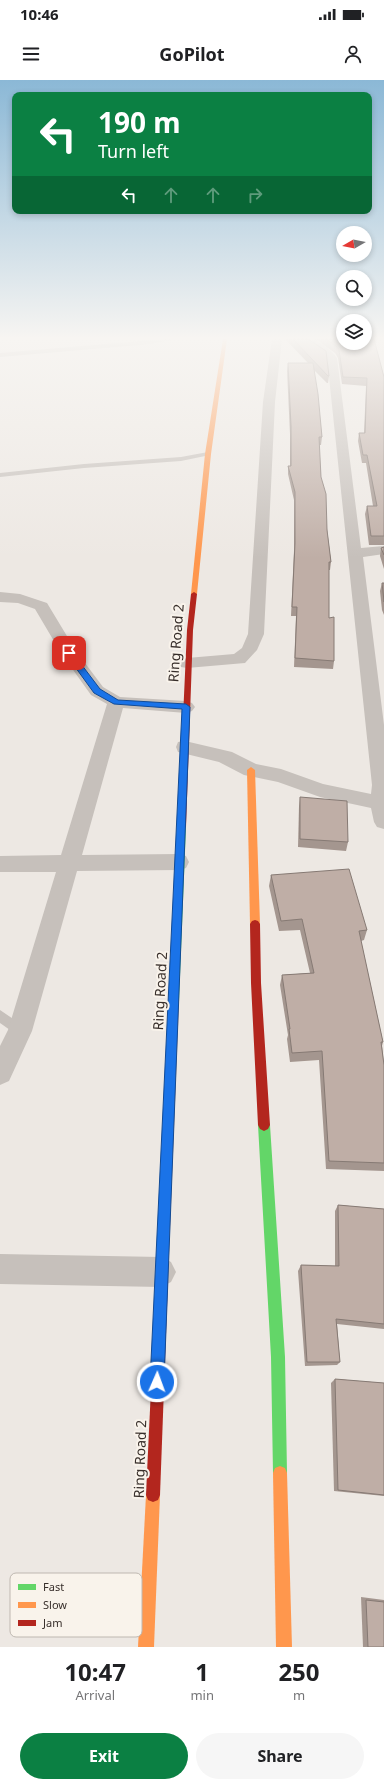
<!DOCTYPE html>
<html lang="en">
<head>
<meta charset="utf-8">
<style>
  :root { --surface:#fff; --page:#f6f6f6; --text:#202124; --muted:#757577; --accent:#0b8043 }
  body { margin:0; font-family:"Noto Sans",sans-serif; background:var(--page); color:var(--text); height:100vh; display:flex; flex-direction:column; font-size:15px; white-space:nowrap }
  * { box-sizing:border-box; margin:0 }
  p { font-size:13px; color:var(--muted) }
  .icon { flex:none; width:22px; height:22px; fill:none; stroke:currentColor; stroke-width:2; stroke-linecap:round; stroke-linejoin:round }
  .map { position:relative; height:1567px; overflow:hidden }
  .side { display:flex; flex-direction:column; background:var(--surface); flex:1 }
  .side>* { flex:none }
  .banner { position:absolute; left:12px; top:12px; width:360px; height:122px; border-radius:8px; box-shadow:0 2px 6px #0003; background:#0b8043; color:#fff; overflow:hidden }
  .needle { width:26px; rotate:261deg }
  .controls { position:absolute; left:336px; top:146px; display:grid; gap:8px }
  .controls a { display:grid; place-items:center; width:36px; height:36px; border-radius:50%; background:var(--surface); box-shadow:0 2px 6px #0003; font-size:20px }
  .pin { position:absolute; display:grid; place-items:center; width:34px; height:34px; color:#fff; margin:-17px; border-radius:8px; box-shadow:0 2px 6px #0006 }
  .me { position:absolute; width:44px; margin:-22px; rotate:2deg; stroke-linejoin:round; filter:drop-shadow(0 0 3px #0008) }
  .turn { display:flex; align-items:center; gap:14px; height:84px; padding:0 20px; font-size:18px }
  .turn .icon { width:52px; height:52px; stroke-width:2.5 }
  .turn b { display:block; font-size:28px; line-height:34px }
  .lanes { display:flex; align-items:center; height:38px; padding:0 20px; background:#0003; justify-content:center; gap:20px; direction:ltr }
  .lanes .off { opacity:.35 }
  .eta { display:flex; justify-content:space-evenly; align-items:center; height:68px; text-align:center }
  .eta b { font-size:24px; font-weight:700; line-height:28px }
  .button { display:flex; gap:8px; margin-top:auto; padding:8px 20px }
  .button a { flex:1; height:46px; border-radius:24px; background:var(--accent); color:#fff; font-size:16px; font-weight:700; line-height:46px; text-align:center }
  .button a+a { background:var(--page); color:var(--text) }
  .status { display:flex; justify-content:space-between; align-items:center; height:28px; padding:0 20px; background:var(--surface); direction:ltr }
  .status svg { height:11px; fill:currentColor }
  header { display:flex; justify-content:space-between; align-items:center; height:52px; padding:0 20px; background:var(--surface); font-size:18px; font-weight:700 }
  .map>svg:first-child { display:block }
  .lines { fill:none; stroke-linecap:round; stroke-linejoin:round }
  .lane { fill:#c6c0bb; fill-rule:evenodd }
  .street { fill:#c6c0bb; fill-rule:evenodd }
  .fast { fill:#63d668; fill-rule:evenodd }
  .slow { fill:#ff974d; fill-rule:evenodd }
  .jam { fill:#b3261e; fill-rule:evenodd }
  .wall { fill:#a4968f }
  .building { fill:#bfaea6; stroke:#867a74 }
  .route { fill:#1a73e8; stroke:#114b97 }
  .labels { text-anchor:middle; stroke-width:4; stroke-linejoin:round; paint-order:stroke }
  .street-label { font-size:14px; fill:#372e2a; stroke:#f9f3eb }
  .key { fill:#f9f3eb; stroke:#bfb8b1; stroke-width:1 }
  .key-label { font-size:11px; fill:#372e2a }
</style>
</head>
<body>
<div class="status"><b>10:46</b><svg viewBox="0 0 49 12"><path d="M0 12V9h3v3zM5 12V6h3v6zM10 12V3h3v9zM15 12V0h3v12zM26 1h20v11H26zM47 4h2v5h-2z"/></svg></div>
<header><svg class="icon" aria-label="menu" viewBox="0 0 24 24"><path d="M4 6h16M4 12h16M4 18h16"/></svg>GoPilot<svg class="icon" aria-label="person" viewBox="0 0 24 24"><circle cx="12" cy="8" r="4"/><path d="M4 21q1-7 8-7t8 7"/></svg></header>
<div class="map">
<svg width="384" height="1567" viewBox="0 0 384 1567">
  <rect width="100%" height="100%" fill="#ede8e3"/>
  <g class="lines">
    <g class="lane">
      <path d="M164,259H175L151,264L0,277V273Z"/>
      <path d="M208,372L211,374L210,375L181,381L84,388L0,397V393L84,384L181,377Z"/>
      <path d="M0,930L25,947L26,951L25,955L20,957L0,943Z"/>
    </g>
    <g class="street">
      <path d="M272,259H282L275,322L264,554L257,570L245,583L187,588L181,587L179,583L181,579L187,578L234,574L242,568L248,554L263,322Z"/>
      <path d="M301,259C315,257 329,267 337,278L361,468L384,466V474L363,477L384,645V749L377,747L374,742L371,728L320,717L278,702L244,695L219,682L178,672L176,667L178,662L185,661L232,672L256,684L281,689L323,704L371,714L372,705L327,278L323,274Z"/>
      <path d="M0,512L20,514L47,523L76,571L103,607L120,617L186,621L192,623L195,627L192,631L186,633L123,628L82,775L179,774L186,776L189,782L186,788L179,790L77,791L32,951L9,1001L0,1005V966L8,950L56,792H0V776L61,775L107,624L91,615L61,573L35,529L18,523L0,522Z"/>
      <path d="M0,1174L161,1177L171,1182L176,1192L171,1202L161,1207L0,1204Z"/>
    </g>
    <g class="fast">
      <path d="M182,744L186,747L179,921L178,924L174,926L170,924L169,921L178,747Z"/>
      <path d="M264,1039L268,1041L270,1045L285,1277L287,1393L285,1398L280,1400L275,1398L273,1393L271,1277L258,1045L260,1041Z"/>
    </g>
    <g class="slow">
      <path d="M223,259H227L211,374L197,514L194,516L191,514L205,374Z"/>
      <path d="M251,687L255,690L260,844L258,847L255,848L252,847L250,844L247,690Z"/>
      <path d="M174,916L178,918L179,921L168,1201L167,1206L162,1207L157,1206L156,1201L169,921L170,918Z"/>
      <path d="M280,1386L285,1388L287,1393L292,1567H276L273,1393L275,1388Z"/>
      <path d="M153,1408L158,1410L160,1415L154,1567H138L146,1415L148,1410Z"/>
    </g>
    <g class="jam">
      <path d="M194,512L197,514L193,550L186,747L182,750L178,747L187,550L191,514Z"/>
      <path d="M255,840L258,841L260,844L261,903L270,1045L268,1049L264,1051L260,1049L258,1045L251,903L250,844L252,841Z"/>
      <path d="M162,1195L167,1196L168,1201L160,1415L158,1420L153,1422L148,1420L146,1415L156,1201L157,1196Z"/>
    </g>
  </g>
  <g class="wall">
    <path d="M285,259H308L329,296L328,303H327L314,290L322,357L321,365H319L321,397L331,482L330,490H329V538L334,581L333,589L294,587L296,536H291L294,471V420L288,394V386H290V354L287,291L288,283H308Z"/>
    <path d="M312,259H343L384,297V465H369L365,434L367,426H373L366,383H362L358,361L359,353H364L366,306L342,304L338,278L335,273L317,260Z"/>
    <path d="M384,467V489L380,476L381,468Z"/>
    <path d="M382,503H384V535L382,530L380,511Z"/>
    <path d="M300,717L348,762L346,771L298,767L299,726Z"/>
    <path d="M271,795L367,850L364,860L361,861L383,962L382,966L384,985V1091L326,1089L319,980L290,982L287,959L288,955L280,905L282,895L310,893L300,850L279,851L269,806Z"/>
    <path d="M338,1125L384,1129V1249L337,1244L340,1282L337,1285L305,1286L298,1191L301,1185L335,1186V1131Z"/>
    <path d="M335,1299L384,1303V1416L334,1411L331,1303Z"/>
    <path d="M361,1517L384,1520V1567H363Z"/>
  </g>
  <g class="building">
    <path d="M293,259H308L326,271L329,296H328Z"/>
    <path d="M326,259H343V263H365V259H374L384,297V456H371L367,426H377L367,375H363L359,353H365L367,298L343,297L339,270L336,266Z"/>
    <path d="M288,283H313L318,314L322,357H319L321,397L326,414L327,450L331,482H329V538L334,537V581L295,578L297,527H292L295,463V412L288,386H291V346Z"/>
    <path d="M384,467V475L381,468Z"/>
    <path d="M382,503H384V522V521Z"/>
    <path d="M300,717L347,721L348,762L300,759Z"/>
    <path d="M349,789L367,850L359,851L383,962H381L384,985V1083L329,1081L322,971L292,973L289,949H290L282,895L314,893L302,839L281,841L271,795Z"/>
    <path d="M338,1125L384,1129V1244L336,1239L340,1282H307L301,1185L339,1186Z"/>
    <path d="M335,1299L384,1303V1415L338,1410Z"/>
    <path d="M366,1520L384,1522V1567H368Z"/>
  </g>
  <linearGradient id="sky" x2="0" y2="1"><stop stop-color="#8bb8d6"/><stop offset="0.54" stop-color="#f7f5f2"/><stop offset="1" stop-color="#f7f5f2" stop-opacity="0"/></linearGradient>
  <rect width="384" height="478" fill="url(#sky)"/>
  <path class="route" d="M69,571L72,572L100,609L118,620L186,624L190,627L164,1302L162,1307L157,1309L152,1307L150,1302L182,629L114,624L94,613L65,573Z"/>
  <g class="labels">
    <g class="street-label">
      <text transform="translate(176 563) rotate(-86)" y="5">Ring Road 2</text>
      <text transform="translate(160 911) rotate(-87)" y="5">Ring Road 2</text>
      <text transform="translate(140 1379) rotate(-88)" y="5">Ring Road 2</text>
    </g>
  </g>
  <rect x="10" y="1493" width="132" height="64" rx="6" class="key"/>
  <rect x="18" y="1504" width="18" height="6" fill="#63d668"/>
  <rect x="18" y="1522" width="18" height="6" fill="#ff974d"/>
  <rect x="18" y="1540" width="18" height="6" fill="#b3261e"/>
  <g class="key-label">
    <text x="43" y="1511">Fast</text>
    <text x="43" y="1529">Slow</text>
    <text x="43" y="1547">Jam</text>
  </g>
</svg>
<div class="controls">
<a><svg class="needle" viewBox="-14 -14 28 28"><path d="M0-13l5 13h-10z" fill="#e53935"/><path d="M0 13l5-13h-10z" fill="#757577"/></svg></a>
<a><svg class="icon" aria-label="search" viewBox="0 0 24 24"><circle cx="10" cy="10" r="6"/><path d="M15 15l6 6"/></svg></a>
<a><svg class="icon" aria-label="layers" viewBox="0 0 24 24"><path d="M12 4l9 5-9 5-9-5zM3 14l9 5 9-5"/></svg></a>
</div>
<div class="pin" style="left:69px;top:573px;background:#d93025"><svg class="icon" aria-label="arrive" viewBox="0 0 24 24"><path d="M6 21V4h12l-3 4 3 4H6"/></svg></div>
<svg class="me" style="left:157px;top:1302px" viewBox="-20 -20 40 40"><circle r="17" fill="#1a73e8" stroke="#fff" stroke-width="3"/><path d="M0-11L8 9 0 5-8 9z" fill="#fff"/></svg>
<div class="banner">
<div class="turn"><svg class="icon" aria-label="left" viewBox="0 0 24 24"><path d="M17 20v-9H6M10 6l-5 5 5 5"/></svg><div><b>190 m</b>Turn left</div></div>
<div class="lanes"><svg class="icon" aria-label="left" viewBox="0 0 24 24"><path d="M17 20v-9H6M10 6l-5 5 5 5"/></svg><svg class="icon off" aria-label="ahead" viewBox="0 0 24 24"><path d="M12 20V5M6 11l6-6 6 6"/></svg><svg class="icon off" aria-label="ahead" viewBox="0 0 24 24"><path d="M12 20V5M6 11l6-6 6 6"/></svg><svg class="icon off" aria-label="right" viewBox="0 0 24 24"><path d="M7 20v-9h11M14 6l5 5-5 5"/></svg></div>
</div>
</div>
<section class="side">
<div class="eta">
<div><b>10:47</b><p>Arrival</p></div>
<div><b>1</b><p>min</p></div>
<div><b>250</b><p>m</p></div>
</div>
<div class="button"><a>Exit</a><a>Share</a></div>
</section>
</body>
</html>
